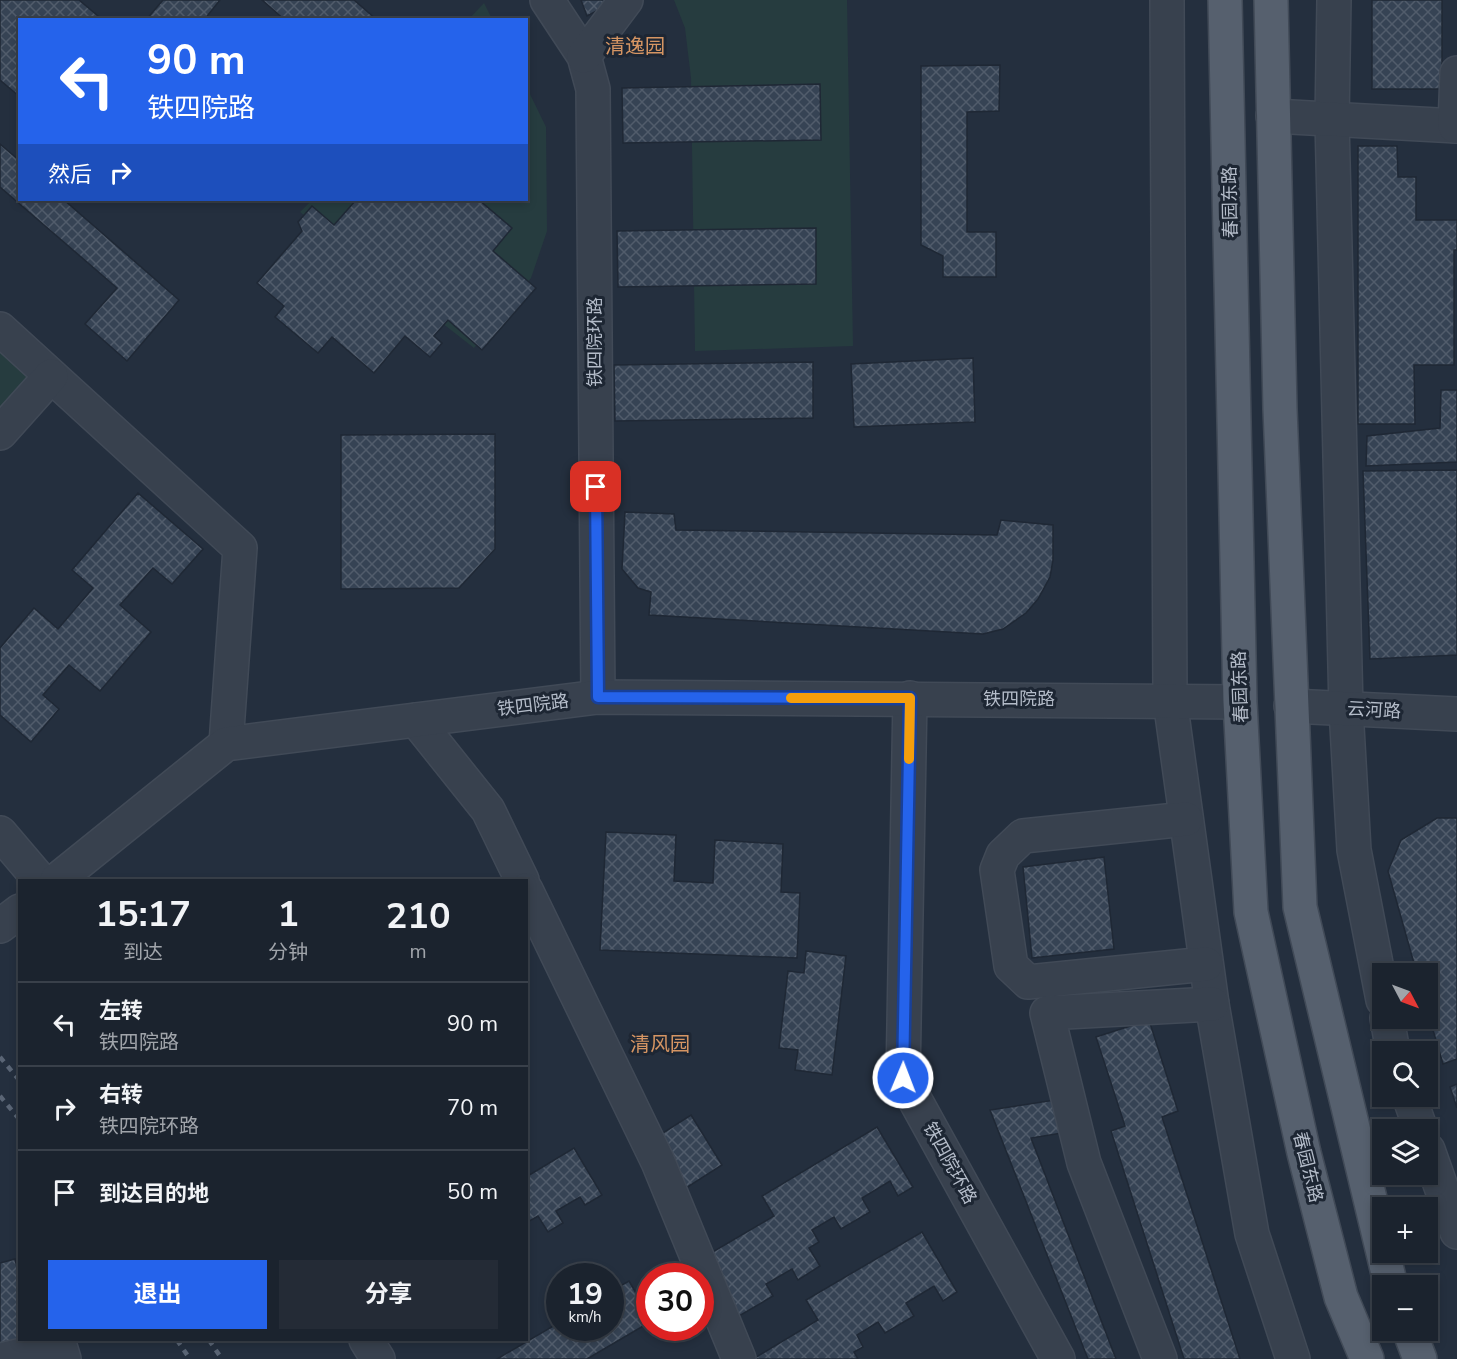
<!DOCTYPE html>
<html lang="zh">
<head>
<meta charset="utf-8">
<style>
  :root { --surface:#1b232e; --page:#242b36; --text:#f1f3f6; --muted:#a0a4aa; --line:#39404a; --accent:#2563eb }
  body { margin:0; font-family:"Nunito Sans","Noto Sans SC",sans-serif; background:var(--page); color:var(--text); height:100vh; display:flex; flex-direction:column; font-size:22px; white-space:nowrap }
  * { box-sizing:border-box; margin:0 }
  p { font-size:20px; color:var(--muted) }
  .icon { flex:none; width:33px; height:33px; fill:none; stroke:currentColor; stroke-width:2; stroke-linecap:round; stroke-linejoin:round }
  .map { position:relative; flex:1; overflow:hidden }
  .sheet { position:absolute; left:18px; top:879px; width:510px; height:462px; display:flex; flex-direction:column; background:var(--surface); border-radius:0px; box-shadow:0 3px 9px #0003,0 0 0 2px var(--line) }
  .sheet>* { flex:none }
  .hud { position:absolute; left:18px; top:18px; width:510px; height:183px; border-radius:0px; box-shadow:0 3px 9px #0003,0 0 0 2px var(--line); background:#2563eb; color:#fff; overflow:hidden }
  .needle { width:39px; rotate:131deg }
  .tools { position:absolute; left:1372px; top:963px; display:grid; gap:12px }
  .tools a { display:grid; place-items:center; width:66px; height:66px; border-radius:0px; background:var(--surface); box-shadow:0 3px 9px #0003,0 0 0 2px var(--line); font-size:30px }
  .speed { position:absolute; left:546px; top:1263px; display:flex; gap:12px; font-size:30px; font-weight:700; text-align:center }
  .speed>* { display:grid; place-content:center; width:78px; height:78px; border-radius:50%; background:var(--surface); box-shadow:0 3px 9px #0003,0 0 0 2px var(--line); line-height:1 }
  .speed small { font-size:15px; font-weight:400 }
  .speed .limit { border:9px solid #d22; background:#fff; color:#111 }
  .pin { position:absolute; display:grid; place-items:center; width:51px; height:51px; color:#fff; margin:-26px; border-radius:12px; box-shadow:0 3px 9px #0006 }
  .me { position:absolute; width:66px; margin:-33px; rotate:1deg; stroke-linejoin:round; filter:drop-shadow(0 0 4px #0008) }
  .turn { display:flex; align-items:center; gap:21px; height:126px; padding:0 30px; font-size:27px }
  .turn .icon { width:78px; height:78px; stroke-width:2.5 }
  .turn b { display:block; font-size:42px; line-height:51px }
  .then { display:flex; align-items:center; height:57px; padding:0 30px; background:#0003; gap:12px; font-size:22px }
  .eta { display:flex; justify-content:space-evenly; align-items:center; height:102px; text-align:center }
  .eta b { font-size:36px; font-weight:700; line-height:42px }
  .primary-button { display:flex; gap:12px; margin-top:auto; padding:12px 30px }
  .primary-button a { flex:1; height:69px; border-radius:0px; background:var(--accent); color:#fff; font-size:24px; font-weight:700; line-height:69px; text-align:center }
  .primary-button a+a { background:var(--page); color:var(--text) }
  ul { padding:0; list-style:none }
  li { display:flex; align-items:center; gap:18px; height:84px; padding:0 30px; border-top:2px solid var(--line) }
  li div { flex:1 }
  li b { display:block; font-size:22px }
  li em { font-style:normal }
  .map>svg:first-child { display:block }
  .green { fill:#263c3f }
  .building { fill:url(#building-cross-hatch); stroke:#1f2835; stroke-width:1.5 }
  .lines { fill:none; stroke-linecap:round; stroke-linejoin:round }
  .minor-casing { stroke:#414a57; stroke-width:36 }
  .major-casing { stroke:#414a57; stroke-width:36 }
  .minor { stroke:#38414e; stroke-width:33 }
  .major { stroke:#56606e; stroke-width:33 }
  .rail { stroke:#5a6575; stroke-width:4.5; stroke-dasharray:6 6; stroke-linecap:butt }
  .route-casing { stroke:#184099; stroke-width:15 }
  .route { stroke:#2563eb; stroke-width:10 }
  .slow { stroke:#f59e0b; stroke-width:10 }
  .labels { text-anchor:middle; stroke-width:6; stroke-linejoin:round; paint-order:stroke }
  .street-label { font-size:18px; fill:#b4bcc9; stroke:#1d2633 }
  .neighbourhood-label { font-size:20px; fill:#d59563; stroke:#1d2633 }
</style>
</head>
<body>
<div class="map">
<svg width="1457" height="1359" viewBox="0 0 1457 1359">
  <defs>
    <pattern id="building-cross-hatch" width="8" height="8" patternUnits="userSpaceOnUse" patternTransform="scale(1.5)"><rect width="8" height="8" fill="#364354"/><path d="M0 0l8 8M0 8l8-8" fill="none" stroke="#515c6b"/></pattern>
  </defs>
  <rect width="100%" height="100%" fill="#242f3e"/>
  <g class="green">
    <path d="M674,0H847L853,346L695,351L691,78L685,28Z"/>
    <path d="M484,3L492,19H469Z"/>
    <path d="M527,88L546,127L547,231L531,278L474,348L300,212L312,200H526Z"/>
    <path d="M0,329L37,363L0,433Z"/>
  </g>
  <g class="building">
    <path d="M0,0H79L98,16L95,20H20V97L0,80Z"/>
    <path d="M163,0H220L204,20H146Z"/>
    <path d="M262,0H354L377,20H285Z"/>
    <path d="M581,0H608L610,4L587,16Z"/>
    <rect x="1372" y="0" width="70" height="89"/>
    <path d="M1000,65L999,111L967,112V232H996V277H943V256L921,245V66Z"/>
    <path d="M820,84L821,140L623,143L622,88Z"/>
    <path d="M0,144L20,161V200H64L179,300L127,361L85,324L117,288L0,187Z"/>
    <path d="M1358,146H1397L1398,177H1416V220H1457V250H1454V365H1414L1415,424H1358Z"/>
    <path d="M356,200H479L512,228L493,251L536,288L482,350L448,320L434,336L442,343L430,357L405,336L374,373L332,337L318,353L275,317L284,306L257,283L302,231L298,222L312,206L334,225Z"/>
    <path d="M816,228V284L618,287L617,231Z"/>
    <path d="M973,358L975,422L854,427L851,364Z"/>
    <path d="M813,362V418L615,421L614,365Z"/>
    <path d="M1441,390H1457V462L1366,466L1367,436L1440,428Z"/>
    <path d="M495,434V549L459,588L341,589V435Z"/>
    <path d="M1457,470V655L1370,659L1363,471Z"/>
    <path d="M138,493L203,549L172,584L153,568L120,605L151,632L100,691L69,665L43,695L59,709L31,742L0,715V648L34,608L58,629L93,588L72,570Z"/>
    <path d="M625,512L674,514L676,530L997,535L1001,520L1053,525V560L1050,577L1038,599L1026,613L1003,629L983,634L649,615L651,592L638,588L622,569Z"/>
    <path d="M1437,818H1457V1059L1443,1064L1428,1013V974H1417L1388,871L1401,840Z"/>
    <path d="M606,832L676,835L674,881L713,883L715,840L783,844L781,892L800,893L797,958L600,950Z"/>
    <path d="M1104,857L1114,949L1032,958L1023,867Z"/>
    <path d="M806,951L846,956L832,1075L795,1070L798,1050L779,1048L788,971L804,973Z"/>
    <path d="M1149,1020L1178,1111L1162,1117L1240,1359H1184L1111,1131L1125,1126L1096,1037Z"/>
    <path d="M1457,1084V1108L1450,1087Z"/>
    <path d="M1055,1100L1062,1133L1031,1138L1116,1359H1088L990,1110Z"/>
    <path d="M691,1115L722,1165L686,1188L655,1138Z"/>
    <path d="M877,1127L913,1187L898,1196L890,1181L862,1198L870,1212L841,1229L834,1217L812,1230L819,1242L809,1248L820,1266L798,1280L792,1269L766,1284L773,1296L739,1316L704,1257L774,1216L762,1196Z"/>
    <path d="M574,1148L602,1195L585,1205L580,1197L556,1211L563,1223L548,1232L538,1216L526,1223V1177Z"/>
    <path d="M922,1232L957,1292L943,1301L934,1286L906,1303L914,1316L885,1333L878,1322L857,1335L863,1347L854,1352L858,1359H753L818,1320L806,1300Z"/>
    <path d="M15,1259L20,1280V1340L0,1344V1263Z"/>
    <path d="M629,1281L650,1317V1322L587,1359H497L560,1322V1328H610V1292Z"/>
  </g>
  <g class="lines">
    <defs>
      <g id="minor">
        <path d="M547,0L584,56L593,89L598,697"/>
        <path d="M1167,0L1170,700L1212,1004L1252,1234L1293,1359"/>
        <path d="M1334,0L1332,120L1346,709L1354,850L1383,1000"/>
        <path d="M584,56L626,0"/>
        <path d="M1273,116L1457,126"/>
        <path d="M1455,126L1457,73"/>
        <path d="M0,329L240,548L226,744"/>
        <path d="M0,433L51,376"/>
        <path d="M910,698L903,1078L1058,1359"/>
        <path d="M1291,706L1457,714"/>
        <path d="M416,720L488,810L522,880"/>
        <path d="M1186,819L1023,836L1003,855L997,870L1011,966L1028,982L1206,964"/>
        <path d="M0,833L40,880"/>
        <path d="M57,880L226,744L598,697L1240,702"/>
        <path d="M526,890L658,1162L739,1359"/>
        <path d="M0,926L20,911"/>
        <path d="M1387,1018L1393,1052"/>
        <path d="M1409,1096L1421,1130"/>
        <path d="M1428,1150L1457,1232"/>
        <path d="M366,1340L378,1359"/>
        <path d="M5,1359L60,1346L64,1359"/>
        <path d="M1160,1359L1084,1163L1047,1013L1212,1004"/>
      </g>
      <g id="major">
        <path d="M1225,0L1240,702L1251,912L1304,1153L1341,1297L1367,1359"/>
        <path d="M1271,0L1280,409L1300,907L1391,1286"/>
        <path d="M1409,1330L1420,1359"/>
      </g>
    </defs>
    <use href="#minor" class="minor-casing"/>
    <use href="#major" class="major-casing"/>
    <use href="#minor" class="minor"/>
    <use href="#major" class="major"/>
    <g class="rail">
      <path d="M0,1057L20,1081"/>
      <path d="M0,1096L20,1120"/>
      <path d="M177,1340L190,1359"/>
      <path d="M209,1340L222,1359"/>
    </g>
  </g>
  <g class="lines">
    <defs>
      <path id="route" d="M596,487L598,697L910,698L903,1078"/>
    </defs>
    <use href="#route" class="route-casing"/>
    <use href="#route" class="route"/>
    <path class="slow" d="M791,698H910L909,759"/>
  </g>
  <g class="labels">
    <g class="street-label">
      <text transform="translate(1230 202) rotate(-91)" y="6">春园东路</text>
      <text transform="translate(595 342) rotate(-90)" y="6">铁四院环路</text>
      <text transform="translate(1240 687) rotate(-92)" y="6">春园东路</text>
      <text x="1019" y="705">铁四院路</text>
      <text transform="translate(533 705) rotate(-7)" y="6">铁四院路</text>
      <text transform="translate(1374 710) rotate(3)" y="6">云河路</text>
      <text transform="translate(950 1163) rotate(61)" y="6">铁四院环路</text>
      <text transform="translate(1308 1167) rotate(76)" y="6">春园东路</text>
    </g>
    <g class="neighbourhood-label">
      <text x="635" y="53">清逸园</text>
      <text x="660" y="1051">清风园</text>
    </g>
  </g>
</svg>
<div class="tools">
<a><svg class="needle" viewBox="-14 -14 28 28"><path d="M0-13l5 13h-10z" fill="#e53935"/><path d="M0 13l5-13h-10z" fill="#a0a4aa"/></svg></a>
<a><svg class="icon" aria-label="search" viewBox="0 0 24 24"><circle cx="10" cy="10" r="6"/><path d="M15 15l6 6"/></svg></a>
<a><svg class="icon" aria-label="layers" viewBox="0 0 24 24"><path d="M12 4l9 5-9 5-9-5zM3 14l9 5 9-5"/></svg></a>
<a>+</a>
<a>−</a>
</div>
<div class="speed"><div>19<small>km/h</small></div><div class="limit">30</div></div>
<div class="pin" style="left:596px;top:487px;background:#d93025"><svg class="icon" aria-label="arrive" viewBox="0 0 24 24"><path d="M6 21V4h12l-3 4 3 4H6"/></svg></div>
<svg class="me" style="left:903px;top:1078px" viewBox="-20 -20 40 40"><circle r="17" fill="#2563eb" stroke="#fff" stroke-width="3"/><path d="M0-11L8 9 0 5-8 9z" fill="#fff"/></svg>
<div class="hud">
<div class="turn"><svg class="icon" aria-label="left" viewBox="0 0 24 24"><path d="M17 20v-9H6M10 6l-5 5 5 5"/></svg><div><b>90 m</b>铁四院路</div></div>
<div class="then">然后<svg class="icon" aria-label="right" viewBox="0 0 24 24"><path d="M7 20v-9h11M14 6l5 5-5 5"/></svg></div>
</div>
<section class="sheet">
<div class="eta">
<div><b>15:17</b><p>到达</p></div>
<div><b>1</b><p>分钟</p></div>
<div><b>210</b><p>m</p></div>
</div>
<ul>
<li><svg class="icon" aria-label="left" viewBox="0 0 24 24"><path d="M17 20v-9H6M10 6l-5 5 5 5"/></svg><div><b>左转</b><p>铁四院路</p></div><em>90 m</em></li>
<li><svg class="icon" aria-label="right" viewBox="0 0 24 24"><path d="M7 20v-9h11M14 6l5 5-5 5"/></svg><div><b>右转</b><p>铁四院环路</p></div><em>70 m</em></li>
<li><svg class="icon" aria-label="arrive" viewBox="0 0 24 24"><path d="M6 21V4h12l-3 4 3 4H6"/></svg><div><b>到达目的地</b></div><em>50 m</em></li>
</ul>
<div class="primary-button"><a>退出</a><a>分享</a></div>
</section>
</div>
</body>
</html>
